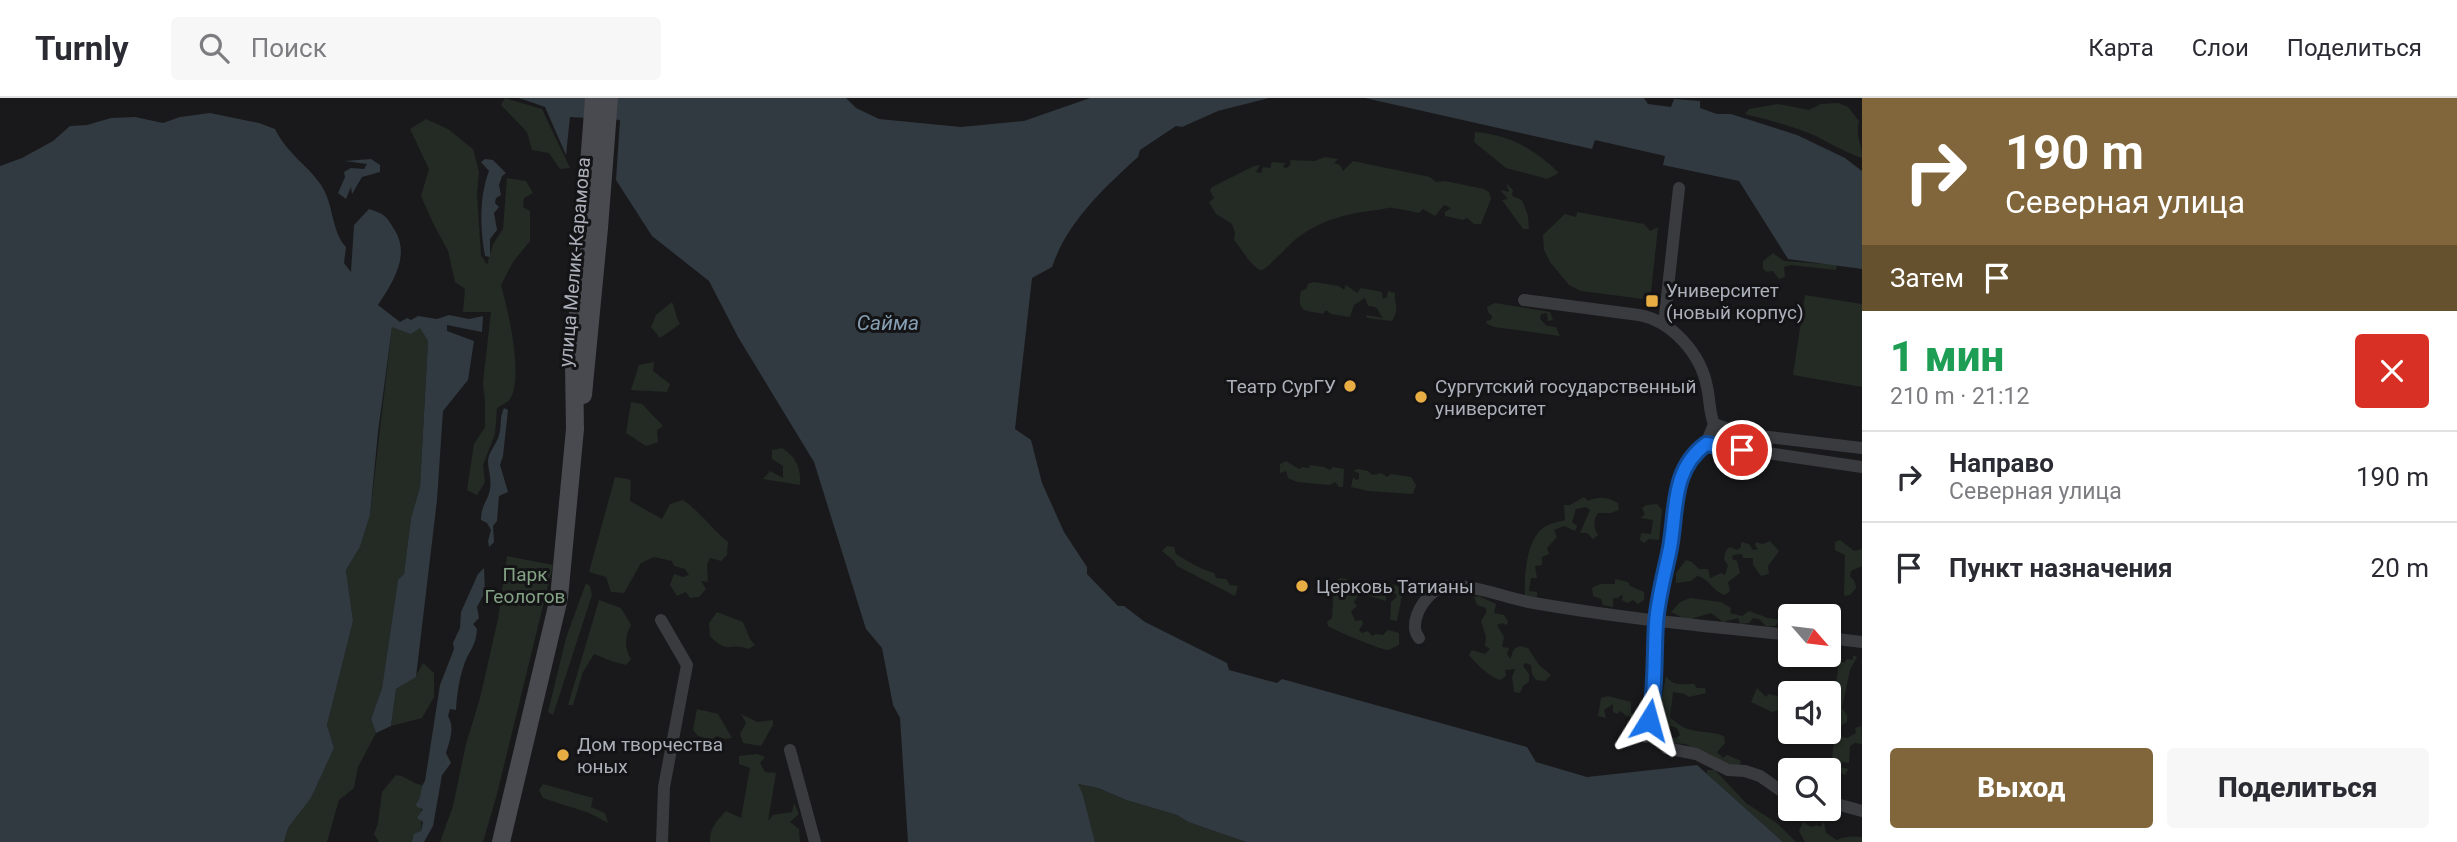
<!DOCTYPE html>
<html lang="ru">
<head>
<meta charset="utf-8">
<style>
  :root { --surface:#fff; --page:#f7f7f7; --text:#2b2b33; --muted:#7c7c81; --line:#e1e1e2; --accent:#80663a }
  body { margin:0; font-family:Roboto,sans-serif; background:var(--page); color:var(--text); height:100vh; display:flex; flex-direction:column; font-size:26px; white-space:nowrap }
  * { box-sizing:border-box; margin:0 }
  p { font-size:23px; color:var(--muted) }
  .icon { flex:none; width:38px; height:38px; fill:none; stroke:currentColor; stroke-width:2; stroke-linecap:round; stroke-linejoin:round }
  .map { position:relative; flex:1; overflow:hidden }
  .side { display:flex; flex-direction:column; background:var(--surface); width:595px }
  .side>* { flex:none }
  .hud { background:#80663a; color:#fff; overflow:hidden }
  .needle { width:46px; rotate:118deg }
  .buttons { position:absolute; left:1778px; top:506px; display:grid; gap:14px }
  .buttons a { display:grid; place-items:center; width:63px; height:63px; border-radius:7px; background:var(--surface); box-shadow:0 2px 5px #0004; font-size:35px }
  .pin { position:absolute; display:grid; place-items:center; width:60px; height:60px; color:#fff; margin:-30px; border:4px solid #fff; border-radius:50%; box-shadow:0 2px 7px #0007 }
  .me { position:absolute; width:77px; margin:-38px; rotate:8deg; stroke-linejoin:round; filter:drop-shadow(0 0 5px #0008) }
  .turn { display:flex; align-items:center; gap:24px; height:147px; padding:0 28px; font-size:32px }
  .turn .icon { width:91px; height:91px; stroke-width:2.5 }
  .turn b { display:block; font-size:49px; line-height:60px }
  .then { display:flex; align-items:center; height:66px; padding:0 28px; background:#0003; gap:14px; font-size:26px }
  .round { display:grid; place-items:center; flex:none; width:74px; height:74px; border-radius:7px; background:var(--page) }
  .headline { display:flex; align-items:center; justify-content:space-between; height:119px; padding:0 28px }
  h1 { font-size:42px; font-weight:800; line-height:52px; color:#1e9e55 }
  .button { display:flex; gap:14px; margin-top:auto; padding:14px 28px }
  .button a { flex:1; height:80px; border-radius:7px; background:var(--accent); color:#fff; font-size:28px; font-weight:800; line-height:80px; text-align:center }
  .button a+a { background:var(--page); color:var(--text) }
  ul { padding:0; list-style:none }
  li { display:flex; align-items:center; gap:21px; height:91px; padding:0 28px; border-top:2px solid var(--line) }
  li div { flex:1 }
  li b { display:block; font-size:26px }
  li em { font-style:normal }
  header { display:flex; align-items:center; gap:42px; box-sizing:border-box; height:98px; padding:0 35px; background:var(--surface); border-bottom:2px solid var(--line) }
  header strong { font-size:33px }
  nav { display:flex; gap:38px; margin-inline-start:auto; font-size:24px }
  .search { width:490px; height:63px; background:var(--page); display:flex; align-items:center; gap:18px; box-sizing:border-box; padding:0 24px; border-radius:7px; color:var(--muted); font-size:26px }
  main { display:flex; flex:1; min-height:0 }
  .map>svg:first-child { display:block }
  .green { fill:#232b24 }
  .water { fill:#313a40 }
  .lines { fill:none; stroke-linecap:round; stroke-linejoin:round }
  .minor { stroke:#3a3b3f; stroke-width:12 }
  .secondary { stroke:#484a4f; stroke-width:18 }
  .route-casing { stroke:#114b97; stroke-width:18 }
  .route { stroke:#1a73e8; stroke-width:12 }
  .poi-dot { fill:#e8ae43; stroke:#141416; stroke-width:2.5 }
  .labels { text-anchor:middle; stroke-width:6; stroke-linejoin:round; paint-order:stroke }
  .street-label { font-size:19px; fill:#acb0ba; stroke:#141416 }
  .poi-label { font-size:19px; fill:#acb0ba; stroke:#141416; text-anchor:start }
  .park-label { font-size:19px; fill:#84a385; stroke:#141416 }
  .water-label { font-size:21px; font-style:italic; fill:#859eb2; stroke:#141416 }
</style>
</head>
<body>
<header>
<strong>Turnly</strong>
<div class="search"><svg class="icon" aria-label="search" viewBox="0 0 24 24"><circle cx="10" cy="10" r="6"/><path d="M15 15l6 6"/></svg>Поиск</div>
<nav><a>Карта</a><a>Слои</a><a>Поделиться</a></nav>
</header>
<main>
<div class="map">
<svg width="1862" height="744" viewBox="0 0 1862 744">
  <rect width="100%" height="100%" fill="#19191b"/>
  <g class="green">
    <path d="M505,0L542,11L570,70L560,71L549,55L532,52L527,34L501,7Z"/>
    <path d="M1838,5L1848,9L1859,23C1855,39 1862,44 1862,60C1845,54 1831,46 1816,38C1793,28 1769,22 1745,16L1749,11L1778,6L1809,12L1821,6Z"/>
    <path d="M426,21L448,31L473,51L479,74L477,96L481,157L487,167L493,146L503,131L507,80L526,83L533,95L524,100L523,109L530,113V143L513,164L501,187C508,212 524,279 510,301C507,305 501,307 497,310L495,336L483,367L485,384L477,397L467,392L474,346L485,329V304L483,284L491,214H463L465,191L455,184L448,153L433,125L421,98L429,71L410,31Z"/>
    <path d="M1475,34C1509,37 1533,50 1558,74L1557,76L1547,81L1506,70L1474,44Z"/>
    <path d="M1325,59L1338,61L1334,65L1340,67L1343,73L1353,63L1430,79L1436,84L1445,83L1484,91L1489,94L1491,101L1481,126H1474L1467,120L1463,122L1445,118V114L1451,110L1444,107L1435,118L1423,111L1419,115C1410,113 1402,111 1393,110C1388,109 1382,112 1377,112C1349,115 1325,121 1301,137C1294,141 1266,172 1262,172C1253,172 1241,150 1234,142L1235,135L1232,126L1216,116L1209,104L1214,100L1210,92L1212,89L1254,68L1260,67L1256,74L1261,75L1263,69L1270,70L1272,64L1285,65L1283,69L1287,70L1291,66L1290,62L1315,63Z"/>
    <path d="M1506,85L1513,92L1512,98L1522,102L1528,118L1529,131H1523L1502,102L1508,101L1500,92L1509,94Z"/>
    <path d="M1577,114L1644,126L1650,133L1658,129L1651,194L1644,195L1643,201L1581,193L1569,187L1550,164L1544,152L1543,137L1565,116L1576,119Z"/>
    <path d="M1773,155L1784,163L1837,167L1836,172L1791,167L1784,169L1785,179L1779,181L1773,173L1767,174L1763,171V163Z"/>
    <path d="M1314,184L1339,188L1344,192L1346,187L1357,195L1361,190L1382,194L1383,201L1387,199L1388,193L1395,195C1394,207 1400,210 1392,223L1367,220L1366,217L1383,220C1377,213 1380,208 1368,208L1365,200L1354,207L1350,219L1331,216L1326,212L1323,216C1307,212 1296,216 1301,193L1306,191L1308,186Z"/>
    <path d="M1805,197L1862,206V289L1793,277Z"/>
    <path d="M672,204C676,212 675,218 680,226L660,240L651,229L656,217Z"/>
    <path d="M1495,205L1550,214L1553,222L1548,223L1547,215L1541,216L1540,221L1547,228L1556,229L1560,238L1494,229L1487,226L1486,223L1491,222L1492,218L1488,214L1487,209Z"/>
    <path d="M392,229H420L428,243L420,389L411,420L404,476L398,483L382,590L371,621L376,635L358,669L354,690L339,702L327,744H284L288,730L311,700L334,650L327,627L353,523L346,472L360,449L370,417Z"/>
    <path d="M654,264L653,273L670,286L667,294L631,292L639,267Z"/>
    <path d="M631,304L642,306L663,328L657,332L658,344L646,348L626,335Z"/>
    <path d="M782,350C797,360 801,370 800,387L763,381L770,373L783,380V368L772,361V352Z"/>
    <path d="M1286,363L1299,371L1303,369L1309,370L1310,367L1324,369L1330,372L1333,369L1344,371L1343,389H1339L1335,384L1330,387L1297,384L1288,380L1286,373L1280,375V366Z"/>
    <path d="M1358,371L1368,373L1372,377L1381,375L1387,379L1391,376L1411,379L1416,387L1413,396L1368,393L1351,389L1353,379L1356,382L1359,381V375L1353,373Z"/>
    <path d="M615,379L628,381L631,383L630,403L662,421L670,406L683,402C700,414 711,430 728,444L727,457L721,463L710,460L707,467L708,484L701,483L706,491L699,499L690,500L686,494L677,498L670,487L674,476L683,479L689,477L685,471L674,468L672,463L654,459L641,465L624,495L611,494L606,479L589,474Z"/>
    <path d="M1584,399L1588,403C1599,398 1607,399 1618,405L1619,412L1611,415H1598C1593,423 1593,428 1598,437L1593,441L1587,435H1580L1590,412L1586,409L1576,411L1572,424L1577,428L1575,433L1564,428L1554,432L1557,439L1547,450L1549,456L1542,459V467L1535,468L1537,480H1531L1529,493L1537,494V498L1531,501L1525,498C1524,480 1526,443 1543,430C1548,426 1558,424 1565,422L1564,407H1570Z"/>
    <path d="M1657,406L1662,412L1659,442L1649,441L1644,445L1640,442L1641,435L1651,436L1653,422L1641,420L1645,416L1642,410L1646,407Z"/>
    <path d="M1840,442L1854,453L1862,451V468L1851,473L1850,478L1855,484L1856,490L1850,497L1844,498L1845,457L1835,452V444Z"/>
    <path d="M1770,443L1779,453L1768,468L1769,476L1761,478L1753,467V460H1743L1742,456L1733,457L1732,461L1737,463L1740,475L1728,484L1730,493L1725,497C1712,493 1710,481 1697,478L1691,483L1676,485V475L1686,462L1692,464L1699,471H1708L1710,480L1721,475L1725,477L1728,468L1724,461L1726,452L1730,449L1737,452L1741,449V444L1749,446L1753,452L1758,451L1755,447L1756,444L1763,446Z"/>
    <path d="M1167,448L1174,449L1176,456C1189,464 1200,471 1214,475L1216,480L1226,481L1230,487L1238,488L1235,498L1177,468L1174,463L1162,453Z"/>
    <path d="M507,458L553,467L497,696L483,744H440L453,708L466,646L480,600L498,521Z"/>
    <path d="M1340,480L1347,481V488L1371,492L1374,487C1385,485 1395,485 1403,492L1397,523L1390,522L1391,504L1397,499L1396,496L1389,493L1386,494V503L1360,495L1354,504L1357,508L1351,513L1355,523L1362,522L1363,526L1359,532L1362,535L1368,533L1372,538L1376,536L1383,537L1388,532L1399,535V547C1398,547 1389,552 1388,552C1384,553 1331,531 1328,528L1327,524L1332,520L1334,486Z"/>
    <path d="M1615,481L1628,484L1630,488L1644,494V502L1638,506L1633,502L1627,505L1622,502L1623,498L1621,497L1618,500H1613V509L1603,507L1601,501L1593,498L1592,490L1600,486H1615Z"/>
    <path d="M586,485L590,488L592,497L553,617L548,614L566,540Z"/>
    <path d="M1479,498L1496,506L1494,515L1504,517L1508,523L1507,527L1502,525L1497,527L1504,539L1502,549L1509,550L1507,556L1510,561L1514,551L1520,548L1528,550L1539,567L1551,577L1545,583L1536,582L1532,576L1531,567L1525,565L1523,568L1529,576V584L1523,588L1520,595L1514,594L1512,579L1515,571L1505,572L1506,578L1500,582C1490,579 1475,565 1469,557L1472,552L1485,556L1490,551L1485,548L1486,539L1481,523L1486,515V510L1477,507L1474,499Z"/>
    <path d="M1690,500L1721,504L1731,510L1730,515L1742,518L1749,513L1768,520L1781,522L1775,528H1766L1759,521L1753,520L1749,525L1740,526L1738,520L1723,524L1711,515L1687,522L1671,514L1680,504Z"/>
    <path d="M599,502L621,510L631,527C625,537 624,551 631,561L626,567L611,563L594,556L583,574L573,607H568Z"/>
    <path d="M717,514L743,524L750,541L755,547L748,551C730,543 729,558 710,538L709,525Z"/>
    <path d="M1853,557L1857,559L1850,572L1842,610L1847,617V624L1842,627L1840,632L1837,633L1834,628L1835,620L1829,617V611L1834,610L1838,596L1836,588L1839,563L1844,565L1847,561L1853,562Z"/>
    <path d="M423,565L434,575V599L422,620L391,628L396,591L415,579Z"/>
    <path d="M1666,578C1674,589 1682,586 1694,586L1697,590H1705L1706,595L1689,599L1685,596L1673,594L1670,620C1675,623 1680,628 1685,630C1698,635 1711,633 1724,638L1725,645L1717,654L1723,660L1727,657L1741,663L1740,667C1729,669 1718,665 1710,656L1698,653L1686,646L1669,645L1667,638L1676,640L1680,637L1677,630L1663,626L1666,616L1660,609Z"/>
    <path d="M1757,590L1766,599L1768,596L1777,598L1789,604V621L1779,612L1772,614L1751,604Z"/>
    <path d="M1608,598L1631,604V614L1636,622L1631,628L1632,619L1626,618L1621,613L1617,616L1613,614V606L1604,612L1606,620L1598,618L1601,600Z"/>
    <path d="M697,611L718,616L732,640L725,641L717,638L711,642L698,638L693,632Z"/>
    <path d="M741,616L757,624L773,622V627L761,648L743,645L740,636L746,625Z"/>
    <path d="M1861,628L1862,646L1855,645L1850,648L1849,665L1842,664L1841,669L1848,671L1845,677C1825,669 1835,654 1834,637L1847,640L1856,635L1855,630Z"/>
    <path d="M757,656L765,659L760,665L765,674L776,675L768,723L773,717L792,714L794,705L799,716L790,724L799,731L800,744H710C709,731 717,722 726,713L741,720L750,670L739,666V658Z"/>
    <path d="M1707,672H1715L1746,705L1778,726L1796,744H1783L1707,676Z"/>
    <path d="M396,677C407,678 412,686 422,687L421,733L412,744H379L374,736L378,725L382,694Z"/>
    <path d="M543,686L593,700L591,709L605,715L608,725L589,715L543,700L539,692Z"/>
    <path d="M1077,686L1098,690L1126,702L1177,717L1188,724L1246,744H1095L1083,697Z"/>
    <path d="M1803,724L1811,729L1817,727L1820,729L1824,724L1826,735L1837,742C1844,738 1854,738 1862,739V744H1805L1799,733Z"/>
  </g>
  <g class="water">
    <path d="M519,0H846L856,10L879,21L961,29L1024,23L1090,0H1269L1218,13L1182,29L1176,28L1140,52L1138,59C1104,90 1067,124 1052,169L1032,180L1015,331L1031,342L1042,385L1064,434L1087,469V476L1118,508H1124L1145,524L1227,565L1229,572L1277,585L1282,581L1527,649L1536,664L1587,679L1697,667L1783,744H1246L1188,724L1177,717L1126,702L1098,690L1078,686L1083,697L1095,744H908L900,620L893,607L882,550L866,531L814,364L738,239L709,183L652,138L616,82L620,22L570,19L566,57L545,9Z"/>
    <path d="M1365,0H1644L1648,6L1671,9L1674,1L1700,3V10L1717,16H1731L1797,37L1845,60L1862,73V171L1788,161L1739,83L1663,67L1665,58L1595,42L1592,51Z"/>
    <path d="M210,15L259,25L275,31C288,57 307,66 321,87C334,106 331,133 346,149L344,165L351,174L354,127L369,111C384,116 386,117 394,131C411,157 393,184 378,207L400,224L407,220L411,222L418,218L437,221L449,217L469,221L483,218L482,234L447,227V233L474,243L468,282L443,313L437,402L416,579L396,591L391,628L376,635L371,621L382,590L398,482L404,476L411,420L420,389L428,243L420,230L411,236L392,229L378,334L370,417L360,449L346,472L353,523L327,627L334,650L311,700L288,730L284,744H0V68L22,60L53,43L70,28L87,27L111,20L135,19L163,25L180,19Z"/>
    <path d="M371,61L380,67V74L362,79L352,96L351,89L346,101L338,95L345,79L344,74L351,70L364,71L367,66L345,63Z"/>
    <path d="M485,61L493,62L506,75L502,78L499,87L501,97L496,100L495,105L499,109L494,115L497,132L490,141V159L485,158C480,131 479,99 489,73L481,64Z"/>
    <path d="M504,310L508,312L503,358L500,367L508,394L499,398L497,423L493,428L494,444L489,449L488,443L491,432L487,425L481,422C481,407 488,403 490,391C492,381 488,373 488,363C488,354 497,346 499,337C502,328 499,320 504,310Z"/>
    <path d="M484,470L485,494L477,509L479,520L473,526L477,531C476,549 469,552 464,567C459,582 457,596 456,612L450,611L448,618C455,630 450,642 446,655L451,665L442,677L433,728L424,744H412L414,736L421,733L423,724L417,720L423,711L417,709L416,706C423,699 419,690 425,683L440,587L454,551L453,545L460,530L461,514L478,476Z"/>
  </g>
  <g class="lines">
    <g class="minor">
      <path d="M1524,202L1639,217C1672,223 1701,256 1707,289C1710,301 1709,314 1714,326"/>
      <path d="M1664,226L1679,90"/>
      <path d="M1714,326L1743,336L1862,350"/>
      <path d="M1706,346L1862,369"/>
      <path d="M661,522L687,567L664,689L662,744"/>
      <path d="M1419,540C1417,537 1415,534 1415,530C1414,514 1429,492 1444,489C1469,484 1508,501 1534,505C1619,520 1705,528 1790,537"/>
      <path d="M1829,540L1862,544"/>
      <path d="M1653,620L1654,634L1666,650L1696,656L1728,672L1745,673L1760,678L1790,699"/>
      <path d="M1646,639L1652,605L1656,523L1670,451L1675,398L1679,384L1690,361L1706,346L1714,326"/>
      <path d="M790,652L815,744"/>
      <path d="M1829,704L1862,713"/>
    </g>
    <g class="secondary">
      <path d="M583,297L599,130L609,0"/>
      <path d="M501,744L559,500L575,331L574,267L594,0"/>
    </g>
  </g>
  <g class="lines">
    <defs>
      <path id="route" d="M1649,622C1656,590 1654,557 1656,525C1658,499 1665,475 1670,450C1677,412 1671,372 1706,346L1742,352"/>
    </defs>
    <use href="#route" class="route-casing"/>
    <use href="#route" class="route"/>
  </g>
  <g class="poi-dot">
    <rect x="1645" y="196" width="14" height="14" rx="3.5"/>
    <circle cx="1350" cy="288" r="7"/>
    <circle cx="1421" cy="299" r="7"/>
    <circle cx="1302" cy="488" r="7"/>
    <circle cx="563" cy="657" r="7"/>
  </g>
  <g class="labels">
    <g class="street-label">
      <text transform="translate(574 164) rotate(-85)" y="7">улица Мелик-Карамова</text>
    </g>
    <g class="poi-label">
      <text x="1666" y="199">Университет<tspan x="1666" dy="22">(новый корпус)</tspan></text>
      <text x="1336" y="295" text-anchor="end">Театр СурГУ</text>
      <text x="1435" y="295">Сургутский государственный<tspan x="1435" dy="22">университет</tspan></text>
      <text x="1316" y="495">Церковь Татианы</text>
      <text x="577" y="653">Дом творчества<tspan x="577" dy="22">юных</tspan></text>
    </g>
    <g class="park-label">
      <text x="525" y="483">Парк<tspan x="525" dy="22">Геологов</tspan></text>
    </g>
    <g class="water-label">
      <text x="888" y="232">Сайма</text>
    </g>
  </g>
</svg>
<div class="buttons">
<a><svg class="needle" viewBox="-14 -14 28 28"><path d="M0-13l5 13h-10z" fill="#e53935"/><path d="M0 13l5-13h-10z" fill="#7c7c81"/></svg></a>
<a><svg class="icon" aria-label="sound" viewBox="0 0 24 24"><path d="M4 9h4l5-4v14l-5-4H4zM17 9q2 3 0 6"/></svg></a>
<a><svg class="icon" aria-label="search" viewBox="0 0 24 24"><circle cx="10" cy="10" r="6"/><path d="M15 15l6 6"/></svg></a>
</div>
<div class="pin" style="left:1742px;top:352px;background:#d93025"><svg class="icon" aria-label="arrive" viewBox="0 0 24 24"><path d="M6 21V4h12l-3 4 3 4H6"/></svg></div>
<svg class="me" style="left:1649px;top:622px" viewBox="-20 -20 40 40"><path d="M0-17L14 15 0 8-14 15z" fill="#1a73e8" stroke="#fff" stroke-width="4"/></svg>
</div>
<section class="side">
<div class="hud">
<div class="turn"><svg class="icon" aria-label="right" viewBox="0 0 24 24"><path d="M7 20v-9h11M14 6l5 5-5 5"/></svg><div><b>190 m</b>Северная улица</div></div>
<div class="then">Затем<svg class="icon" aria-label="arrive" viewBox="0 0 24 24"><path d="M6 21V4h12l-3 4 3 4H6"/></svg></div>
</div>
<div class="headline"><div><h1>1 мин</h1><p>210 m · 21:12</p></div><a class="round" style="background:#d93025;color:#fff"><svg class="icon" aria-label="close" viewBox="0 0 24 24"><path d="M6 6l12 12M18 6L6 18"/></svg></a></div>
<ul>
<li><svg class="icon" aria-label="right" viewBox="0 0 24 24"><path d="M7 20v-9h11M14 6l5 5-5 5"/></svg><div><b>Направо</b><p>Северная улица</p></div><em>190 m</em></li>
<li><svg class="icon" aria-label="arrive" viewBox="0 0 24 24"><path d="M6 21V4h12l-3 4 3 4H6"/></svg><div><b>Пункт назначения</b></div><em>20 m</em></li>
</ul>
<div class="button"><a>Выход</a><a>Поделиться</a></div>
</section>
</main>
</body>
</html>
